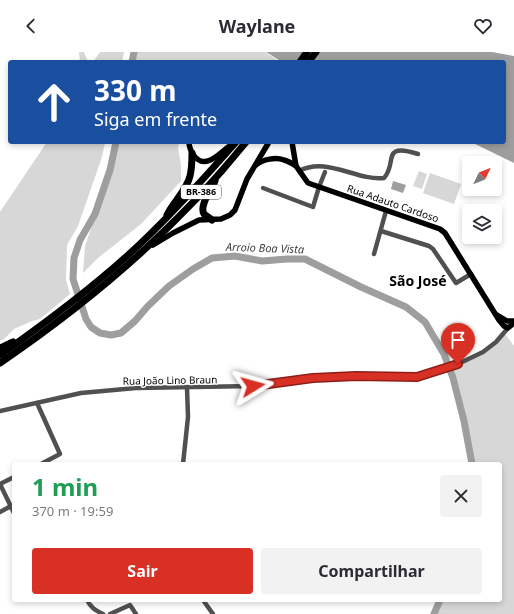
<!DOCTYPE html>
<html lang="pt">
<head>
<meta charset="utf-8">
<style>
  :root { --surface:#fff; --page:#f2f2f3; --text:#2b2b33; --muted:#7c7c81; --accent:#d93025 }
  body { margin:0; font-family:"Noto Sans",sans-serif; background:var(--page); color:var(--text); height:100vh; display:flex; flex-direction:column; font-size:15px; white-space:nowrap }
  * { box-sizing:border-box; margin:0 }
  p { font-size:13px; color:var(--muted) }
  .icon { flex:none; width:22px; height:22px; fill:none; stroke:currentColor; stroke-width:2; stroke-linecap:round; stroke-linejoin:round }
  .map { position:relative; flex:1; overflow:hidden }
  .drawer { position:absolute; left:12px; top:410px; width:490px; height:140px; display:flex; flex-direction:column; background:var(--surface); border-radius:4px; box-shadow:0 2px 6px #0003 }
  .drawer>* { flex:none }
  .banner { position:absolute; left:8px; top:8px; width:498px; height:84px; border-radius:4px; box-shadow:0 2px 6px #0003; background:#1a4fa0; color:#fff; overflow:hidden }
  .needle { width:26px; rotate:47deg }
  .fabs { position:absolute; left:462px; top:104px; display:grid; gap:8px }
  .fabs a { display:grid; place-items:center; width:40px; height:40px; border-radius:4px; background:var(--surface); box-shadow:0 2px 6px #0003; font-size:20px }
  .pin { position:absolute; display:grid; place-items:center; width:34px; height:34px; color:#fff; margin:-41px -17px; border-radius:50% 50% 50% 0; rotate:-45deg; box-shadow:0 0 4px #0007 }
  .pin .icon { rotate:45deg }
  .me { position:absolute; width:44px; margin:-22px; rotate:82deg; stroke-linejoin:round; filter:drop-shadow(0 0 3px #0008) }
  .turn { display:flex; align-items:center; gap:14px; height:84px; padding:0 20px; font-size:18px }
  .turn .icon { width:52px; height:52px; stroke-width:2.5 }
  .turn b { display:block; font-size:28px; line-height:34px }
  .round { display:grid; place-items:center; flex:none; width:42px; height:42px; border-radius:4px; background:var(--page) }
  .overview { display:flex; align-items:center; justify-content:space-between; height:68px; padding:0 20px }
  h1 { font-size:24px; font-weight:700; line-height:30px; color:#1e9e55 }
  .primary-button { display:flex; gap:8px; margin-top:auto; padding:8px 20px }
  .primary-button a { flex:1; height:46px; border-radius:4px; background:var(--accent); color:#fff; font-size:16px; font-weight:700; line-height:46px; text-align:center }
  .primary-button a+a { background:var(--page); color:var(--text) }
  header { display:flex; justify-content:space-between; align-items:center; height:52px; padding:0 20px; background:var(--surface); font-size:18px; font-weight:700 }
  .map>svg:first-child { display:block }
  .green { fill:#d7d7d7 }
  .water { fill:#9e9e9e }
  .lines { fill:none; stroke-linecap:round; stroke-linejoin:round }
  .river { stroke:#9e9e9e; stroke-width:7 }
  .minor { stroke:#505050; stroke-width:4.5 }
  .major { stroke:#000; stroke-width:5.5 }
  .highway { stroke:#000; stroke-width:7 }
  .route-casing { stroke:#8d1f18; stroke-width:10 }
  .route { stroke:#d93025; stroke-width:7 }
  .labels { text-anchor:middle; stroke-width:3; stroke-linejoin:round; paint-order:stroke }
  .shield { fill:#fff; stroke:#4c4c4c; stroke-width:1 }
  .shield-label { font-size:9px; font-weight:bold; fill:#000 }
  .street-label { font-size:10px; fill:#000; stroke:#fff }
  .water-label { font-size:11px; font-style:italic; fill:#3f3f3f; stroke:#fff }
  .district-label { font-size:14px; font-weight:bold; fill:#000; stroke:#fff }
</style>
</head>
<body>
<header><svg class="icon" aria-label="back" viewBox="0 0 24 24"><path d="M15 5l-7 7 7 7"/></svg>Waylane<svg class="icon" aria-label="heart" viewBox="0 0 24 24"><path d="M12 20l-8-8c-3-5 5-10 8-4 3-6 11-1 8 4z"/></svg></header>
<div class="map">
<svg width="514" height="562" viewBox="0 0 514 562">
  <rect width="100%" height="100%" fill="#fff"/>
  <g class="green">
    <path d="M79,0H84L88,10H80Z"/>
    <path d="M100,0H124L122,10H93Z"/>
    <path d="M135,0H265L277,8L274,10H133Z"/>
    <path d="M47,90H105L102,105L78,174L67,193L66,228L70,242L40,267L32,269L14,277L3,288H0V160Z"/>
    <path d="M118,90H179L178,96L181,113V129L141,172L98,206L83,221L85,194L116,104Z"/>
    <path d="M419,119L427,122L422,137L413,134Z"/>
    <path d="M430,121L461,132L454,152L423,141Z"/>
    <path d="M504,280L514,294V562H434L440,548H500V412H472L464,369L450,318L483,300Z"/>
  </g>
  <g class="water">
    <path d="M266,0H492L514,4V111L471,90H504V10H282Z"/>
    <path d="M393,129L406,133L403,141L391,137Z"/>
  </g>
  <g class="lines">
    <g class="river">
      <path d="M132,10L134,0"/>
      <path d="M116,90L110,118L95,162L80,188L74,206L73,227L86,267L91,275L100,281L111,283L121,281L135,269L148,254L169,234L193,217L212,206L235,204L262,209L287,207H305L361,235L406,255L425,270L444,302L453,326L464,369L472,412"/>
      <path d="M434,562L440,548"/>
    </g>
    <g class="minor">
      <path d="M299,119C327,104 356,129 384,126C398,111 380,90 418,102"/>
      <path d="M263,136L313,155L319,135L325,120"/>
      <path d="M381,179L429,194L433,197L456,231L471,222"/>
      <path d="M374,202L386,159"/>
      <path d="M37,351L60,402L41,412"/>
      <path d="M0,359L81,341L136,336L253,334L313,325L356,324L417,325L458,312L483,300L496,290L508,276"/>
      <path d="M183,412L188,365L187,336"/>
      <path d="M0,432L14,461"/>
      <path d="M0,432L14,425"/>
      <path d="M0,460L11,454"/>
      <path d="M87,548C91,556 95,558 103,562"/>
      <path d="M203,548L213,562"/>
      <path d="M110,562L130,553L136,562"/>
    </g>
    <g class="major">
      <path d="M189,90C189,96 191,100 195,105C207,118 220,100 231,93"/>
      <path d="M292,90L296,114L308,131L440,177L445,181L499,268L504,274L508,276L514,271"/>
      <path d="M256,113C263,107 276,105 284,108C288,109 293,112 296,114"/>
      <path d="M153,193L173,181L199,168L221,167L230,163L235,158L247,127L269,90"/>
      <path d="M497,263L507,269H514"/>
    </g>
    <g class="highway">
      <path d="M300,10L307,0"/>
      <path d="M308,10L316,0"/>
      <path d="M167,163C173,150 187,138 190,124C192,116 192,108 192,101"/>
      <path d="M212,168C210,166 206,164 204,162C199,154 211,137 215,129"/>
      <path d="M0,296L13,290"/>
      <path d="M0,303C44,272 87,240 127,204C166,169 201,130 236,90"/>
      <path d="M0,311C91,249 177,176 246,90"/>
    </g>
  </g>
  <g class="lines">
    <defs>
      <path id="route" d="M253,334L313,326L356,324L417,325L458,312"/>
    </defs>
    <use href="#route" class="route-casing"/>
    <use href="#route" class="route"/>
  </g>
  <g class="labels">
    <rect class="shield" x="181" y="133" width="40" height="14" rx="3"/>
    <g class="shield-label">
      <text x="201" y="143">BR-386</text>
    </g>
    <g class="street-label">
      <text transform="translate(393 151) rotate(19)" y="4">Rua Adauto Cardoso</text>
      <text transform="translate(170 328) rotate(-1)" y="4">Rua João Lino Braun</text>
    </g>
    <g class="water-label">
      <text transform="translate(265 196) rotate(2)" y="4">Arroio Boa Vista</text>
    </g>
    <g class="district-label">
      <text x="418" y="234">São José</text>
    </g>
  </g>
</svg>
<div class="fabs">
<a><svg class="needle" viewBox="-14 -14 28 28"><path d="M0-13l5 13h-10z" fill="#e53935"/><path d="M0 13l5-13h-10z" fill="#7c7c81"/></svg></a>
<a><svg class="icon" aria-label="layers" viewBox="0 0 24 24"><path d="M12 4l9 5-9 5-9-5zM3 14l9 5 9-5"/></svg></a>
</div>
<div class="pin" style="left:458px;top:312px;background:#d93025"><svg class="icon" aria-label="arrive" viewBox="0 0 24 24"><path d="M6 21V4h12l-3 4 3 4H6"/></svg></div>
<svg class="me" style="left:253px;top:334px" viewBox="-20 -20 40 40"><path d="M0-17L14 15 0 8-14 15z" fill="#d93025" stroke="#fff" stroke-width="4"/></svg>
<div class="banner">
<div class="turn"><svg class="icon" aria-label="ahead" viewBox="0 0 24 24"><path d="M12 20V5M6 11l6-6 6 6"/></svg><div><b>330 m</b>Siga em frente</div></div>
</div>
<section class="drawer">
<div class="overview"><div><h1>1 min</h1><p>370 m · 19:59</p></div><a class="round"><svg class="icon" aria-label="close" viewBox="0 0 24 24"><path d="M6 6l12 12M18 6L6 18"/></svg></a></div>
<div class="primary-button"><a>Sair</a><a>Compartilhar</a></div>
</section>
</div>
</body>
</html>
